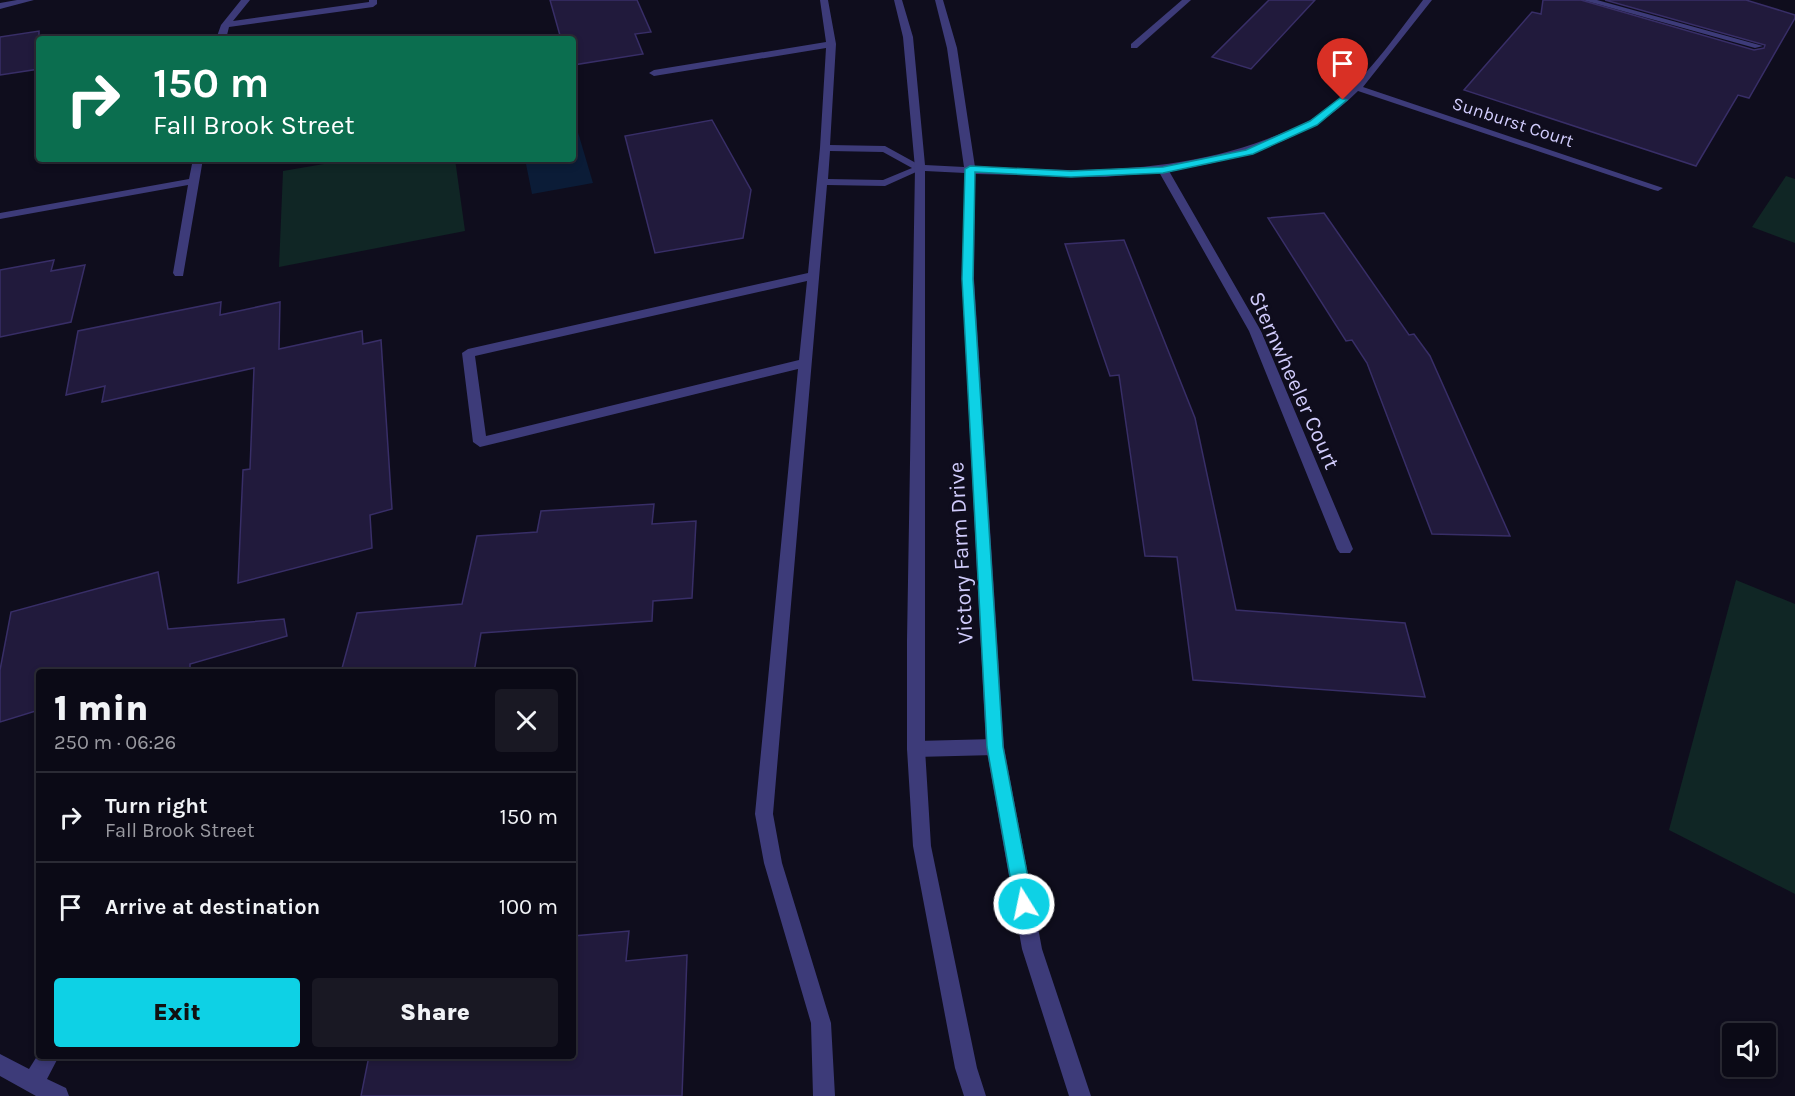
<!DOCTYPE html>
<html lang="en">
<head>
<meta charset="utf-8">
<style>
  :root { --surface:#0b0a16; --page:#191823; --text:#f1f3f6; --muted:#9a9aa1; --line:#2b2b35; --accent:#0ed1e5 }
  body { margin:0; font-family:Karla,sans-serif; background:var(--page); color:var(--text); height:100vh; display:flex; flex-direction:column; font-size:22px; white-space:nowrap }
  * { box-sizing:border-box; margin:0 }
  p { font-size:20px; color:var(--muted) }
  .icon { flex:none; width:33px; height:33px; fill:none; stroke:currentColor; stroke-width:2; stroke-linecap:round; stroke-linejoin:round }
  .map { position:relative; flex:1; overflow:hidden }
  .details { position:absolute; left:36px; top:669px; width:540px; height:390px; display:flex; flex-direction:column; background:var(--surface); border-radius:6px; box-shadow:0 3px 9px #0003,0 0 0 2px var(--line) }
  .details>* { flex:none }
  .top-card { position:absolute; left:36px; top:36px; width:540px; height:126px; border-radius:6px; box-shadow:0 3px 9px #0003,0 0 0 2px var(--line); background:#0b6e4f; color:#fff; overflow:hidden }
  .fabs { position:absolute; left:1722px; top:1023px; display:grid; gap:12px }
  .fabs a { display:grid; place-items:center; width:54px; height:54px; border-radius:6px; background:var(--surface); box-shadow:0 3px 9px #0003,0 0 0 2px var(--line); font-size:30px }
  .pin { position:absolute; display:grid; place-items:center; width:51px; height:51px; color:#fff; margin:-62px -26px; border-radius:50% 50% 50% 0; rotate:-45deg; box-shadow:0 0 6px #0007 }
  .pin .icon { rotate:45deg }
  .me { position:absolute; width:66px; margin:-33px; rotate:350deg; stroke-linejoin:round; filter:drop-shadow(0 0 4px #0008) }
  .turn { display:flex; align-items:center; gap:21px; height:126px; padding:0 18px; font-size:27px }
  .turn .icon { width:78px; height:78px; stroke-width:2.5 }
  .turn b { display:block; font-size:42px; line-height:51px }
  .round { display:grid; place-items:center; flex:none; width:63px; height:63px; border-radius:6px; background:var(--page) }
  .head { display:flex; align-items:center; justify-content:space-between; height:102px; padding:0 18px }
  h1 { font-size:36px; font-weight:800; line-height:45px }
  .button { display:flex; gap:12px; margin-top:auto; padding:12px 18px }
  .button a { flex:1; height:69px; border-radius:6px; background:var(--accent); color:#111; font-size:24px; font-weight:800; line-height:69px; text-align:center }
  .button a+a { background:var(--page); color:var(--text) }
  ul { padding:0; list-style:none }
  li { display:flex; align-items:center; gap:18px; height:90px; padding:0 18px; border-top:2px solid var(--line) }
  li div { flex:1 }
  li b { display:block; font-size:22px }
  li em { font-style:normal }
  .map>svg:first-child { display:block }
  .green { fill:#102625 }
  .water { fill:#0b1c37 }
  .building { fill:#211a3c; stroke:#382e67; stroke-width:1.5 }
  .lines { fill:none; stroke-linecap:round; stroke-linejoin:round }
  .lane { fill:#3d3b79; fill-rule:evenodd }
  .street { fill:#3d3b79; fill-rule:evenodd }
  .route { fill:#0ed1e5; stroke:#098895; stroke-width:1.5 }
  .labels { text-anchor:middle; stroke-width:6; stroke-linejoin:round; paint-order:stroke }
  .far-street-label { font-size:18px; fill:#d1ccfc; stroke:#0f0d1d }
  .street-label { font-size:22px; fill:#d1ccfc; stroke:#0f0d1d }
</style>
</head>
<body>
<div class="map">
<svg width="1795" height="1096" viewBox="0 0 1795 1096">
  <rect width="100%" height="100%" fill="#0f0d1d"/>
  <g class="green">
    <path d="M353,159H455L465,231L279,267L283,171Z"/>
    <path d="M1786,176L1795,179V243L1752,227Z"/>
    <path d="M1736,580L1795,604V894L1669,830Z"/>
  </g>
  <path class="water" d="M577,129L593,183L532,194L525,159H573V130Z"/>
  <g class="building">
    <path d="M550,0H637L651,32L635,34L643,54L573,65V39H561Z"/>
    <path d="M1269,0H1315L1251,69L1212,57Z"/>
    <path d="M1543,0H1581L1754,50L1764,48L1765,45L1605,0H1746L1795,15V18L1749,98L1738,95L1696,166L1464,90L1532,12L1541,14Z"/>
    <path d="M39,31V69L0,75V37Z"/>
    <path d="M712,120L751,190L743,238L655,253L625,136Z"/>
    <path d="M1324,213L1409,335L1414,334L1430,356L1510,536L1432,534L1367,363L1352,340L1346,341L1268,218Z"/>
    <path d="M1124,240L1195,418L1236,610L1405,623L1425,697L1193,680L1177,557L1145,556L1119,375L1110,376L1065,244Z"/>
    <path d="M54,260L51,271L85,265L71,322L0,337V270Z"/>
    <path d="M221,302L220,315L280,302L279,349L362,331L363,344L381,340L392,509L370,515L372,548L238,583L243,470L250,469L254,368L102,402L105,386L66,395L78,331Z"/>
    <path d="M654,504L652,524L696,521L692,598L653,601L652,621L481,633L474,672H341L357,613L462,604L477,536L537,532L541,511Z"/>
    <path d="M158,572L168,629L284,619L287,636L190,664V672H39V710L0,722V670L11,612Z"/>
    <path d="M629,931L626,961L687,955L682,1096H361L369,1056H573V936Z"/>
  </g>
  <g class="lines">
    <g class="lane">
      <path d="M17,0H34L0,9V3Z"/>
      <path d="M241,0H250L233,21L369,2V0H377V4L373,7L229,27L226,39H216L221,25Z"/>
      <path d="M820,0H828L836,44L830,145L885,146L925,168L885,186L827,185L773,814L782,863L831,1023L835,1096H813L811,1023L764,863L755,814L798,369L480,447L473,442L462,353L468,349L808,273L820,148L826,48L654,76L649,73L654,70L826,42ZM830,151L883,152L912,168L883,180L828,179ZM807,281L799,360L486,436L475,356Z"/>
      <path d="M193,159H203L183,276H175L173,273L188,185L0,219V213L189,179Z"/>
      <path d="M995,739L1001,741L1004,747L1001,753L995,755L916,757L910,755L907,749L910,743L916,741Z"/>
      <path d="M39,1053V1056H59L47,1079L66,1088L69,1096H36L0,1076V1054L29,1069Z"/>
    </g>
    <g class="street">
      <path d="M894,0H902L913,37L925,165L964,167L947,48L935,0H943L957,48L975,167C1074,172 1172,175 1267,139C1288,131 1309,123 1327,109C1366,79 1394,38 1423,0H1432L1363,87L1663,188L1658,191L1654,190L1358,91C1309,141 1236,161 1169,171L1261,331L1353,549L1350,553H1340L1337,549L1249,331L1159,172L1105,177L975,174L974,279L1004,747L1042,949L1091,1096H1069L1022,949L986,747L962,279L965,173L925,171V749L931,846L977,1068L986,1096H964L955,1068L913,846L907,749V640L915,168L903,37Z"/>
      <path d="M1182,0H1191L1137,48H1131V44Z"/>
      <path d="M1583,0H1597L1763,46L1755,48Z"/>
    </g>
  </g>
  <path class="route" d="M1340,98L1347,100L1317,125L1253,154L1163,173L1071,177L975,172L973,279L1003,747L1033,904L1030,911L1024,913L1018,911L1015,904L987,747L962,279L965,169L970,166L1071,171L1163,167L1246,150L1310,121Z"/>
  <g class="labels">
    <g class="far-street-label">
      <text transform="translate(1513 122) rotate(18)" y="6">Sunburst Court</text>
    </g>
    <g class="street-label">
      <text transform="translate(1295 380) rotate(66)" y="8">Sternwheeler Court</text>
      <text transform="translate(960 553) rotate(-93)" y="8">Victory Farm Drive</text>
    </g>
  </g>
</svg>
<div class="fabs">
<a><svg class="icon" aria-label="sound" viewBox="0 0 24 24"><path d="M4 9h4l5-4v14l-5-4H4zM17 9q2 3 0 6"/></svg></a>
</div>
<div class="pin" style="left:1343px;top:100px;background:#d93025"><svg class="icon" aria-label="arrive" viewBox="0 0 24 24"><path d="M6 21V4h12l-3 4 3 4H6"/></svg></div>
<svg class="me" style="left:1024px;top:904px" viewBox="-20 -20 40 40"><circle r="17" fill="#0ed1e5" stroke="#fff" stroke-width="3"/><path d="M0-11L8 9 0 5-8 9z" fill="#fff"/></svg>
<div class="top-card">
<div class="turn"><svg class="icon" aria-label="right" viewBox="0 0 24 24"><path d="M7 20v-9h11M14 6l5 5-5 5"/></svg><div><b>150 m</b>Fall Brook Street</div></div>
</div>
<section class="details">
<div class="head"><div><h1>1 min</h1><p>250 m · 06:26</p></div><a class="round"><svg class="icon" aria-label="close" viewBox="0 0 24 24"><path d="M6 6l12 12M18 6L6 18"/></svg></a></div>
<ul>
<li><svg class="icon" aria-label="right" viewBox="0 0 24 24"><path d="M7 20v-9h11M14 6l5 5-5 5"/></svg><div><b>Turn right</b><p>Fall Brook Street</p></div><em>150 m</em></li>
<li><svg class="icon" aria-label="arrive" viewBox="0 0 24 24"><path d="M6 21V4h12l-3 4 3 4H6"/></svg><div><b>Arrive at destination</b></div><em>100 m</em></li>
</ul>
<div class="button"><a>Exit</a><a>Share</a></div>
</section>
</div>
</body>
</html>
